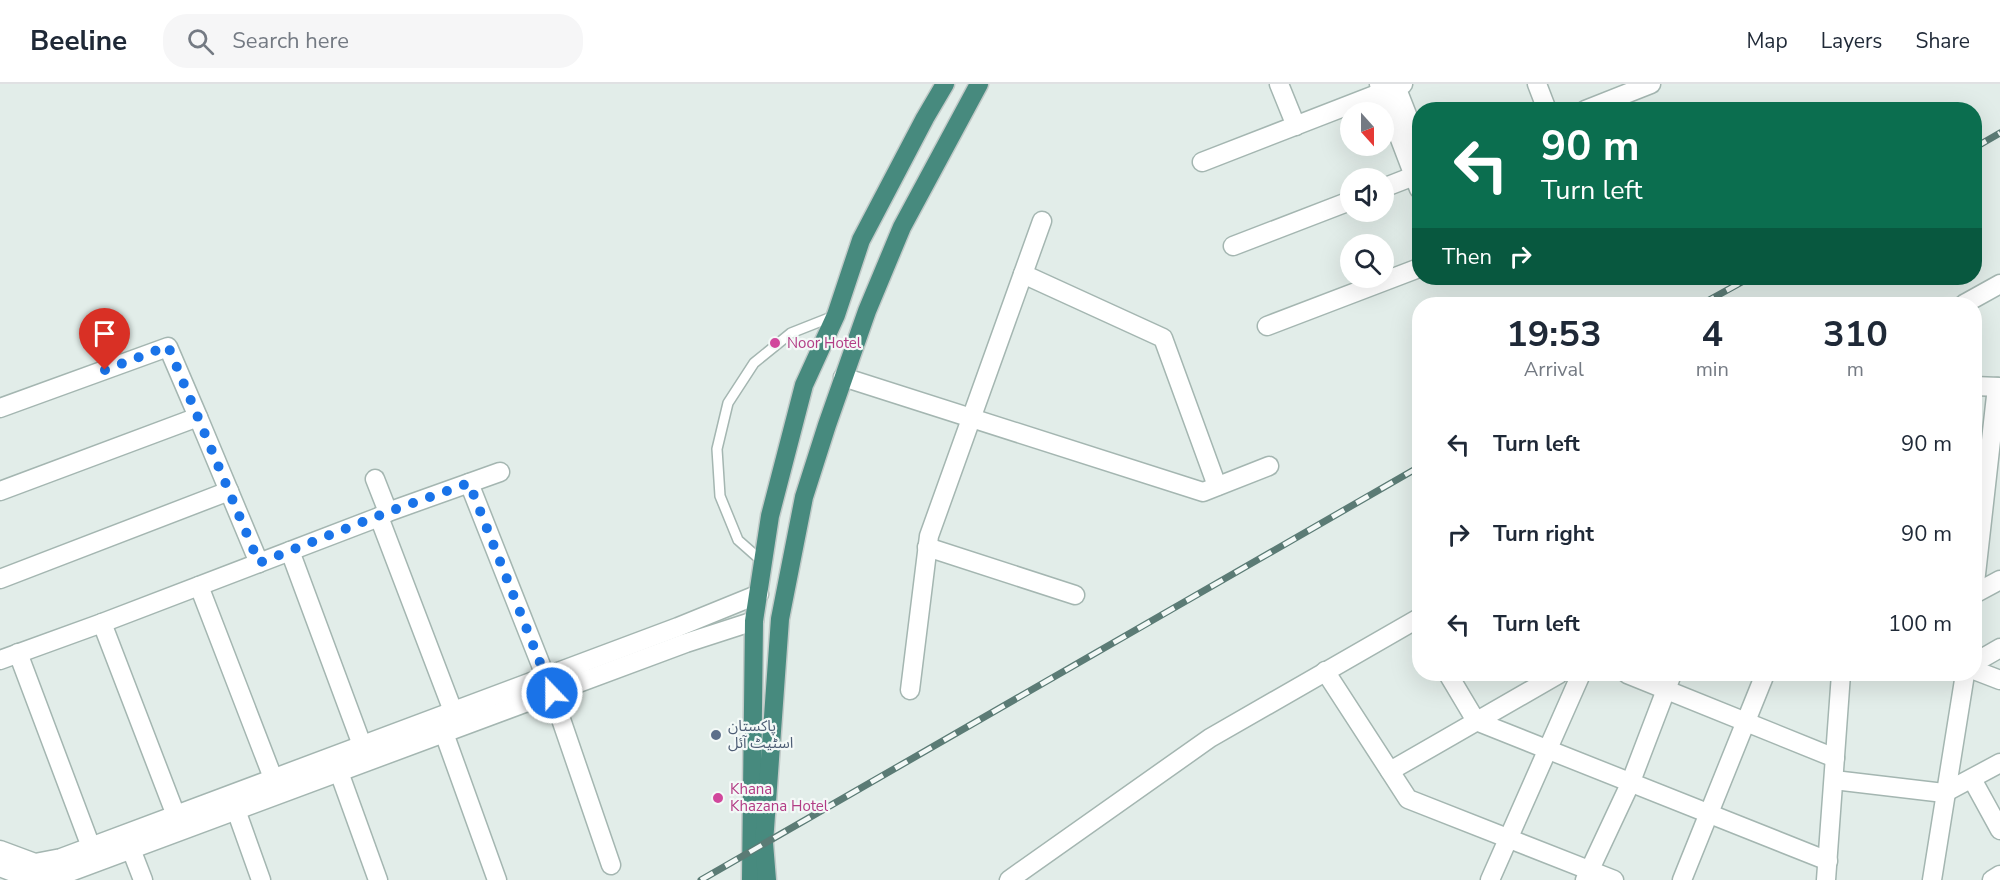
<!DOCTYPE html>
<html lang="en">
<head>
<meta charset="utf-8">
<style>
  :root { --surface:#fff; --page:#f6f6f7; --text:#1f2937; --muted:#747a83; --line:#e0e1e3 }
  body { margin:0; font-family:"Nunito Sans","Noto Sans Arabic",sans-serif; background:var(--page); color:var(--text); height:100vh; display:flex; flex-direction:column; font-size:22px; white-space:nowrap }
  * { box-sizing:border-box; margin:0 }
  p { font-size:20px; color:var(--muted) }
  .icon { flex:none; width:33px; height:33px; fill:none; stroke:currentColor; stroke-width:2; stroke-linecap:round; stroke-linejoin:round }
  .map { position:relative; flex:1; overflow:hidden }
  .drawer { position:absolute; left:1412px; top:213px; width:570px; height:384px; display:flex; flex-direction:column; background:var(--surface); border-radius:24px; box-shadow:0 6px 24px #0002 }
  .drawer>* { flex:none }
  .hud { position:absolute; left:1412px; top:18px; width:570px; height:183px; border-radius:24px; box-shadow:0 6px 24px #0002; background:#0b6e4f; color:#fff; overflow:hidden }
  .needle { width:39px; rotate:159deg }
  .tools { position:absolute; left:1340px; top:18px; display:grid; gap:12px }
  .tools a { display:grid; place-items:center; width:54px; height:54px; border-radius:50%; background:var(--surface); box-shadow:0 6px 24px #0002; font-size:30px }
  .pin { position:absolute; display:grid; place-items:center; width:51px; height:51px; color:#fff; margin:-62px -26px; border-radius:50% 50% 50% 0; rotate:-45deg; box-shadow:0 0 6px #0007 }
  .pin .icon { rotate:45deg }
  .me { position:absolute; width:66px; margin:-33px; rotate:338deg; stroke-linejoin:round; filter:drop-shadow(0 0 4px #0008) }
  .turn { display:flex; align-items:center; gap:21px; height:126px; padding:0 30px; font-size:27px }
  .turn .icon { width:78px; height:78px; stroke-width:2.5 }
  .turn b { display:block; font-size:42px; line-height:51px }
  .then { display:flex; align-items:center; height:57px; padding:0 30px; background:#0003; gap:12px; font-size:22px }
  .eta { display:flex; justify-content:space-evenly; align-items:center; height:102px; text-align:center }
  .eta b { font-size:36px; font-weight:700; line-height:42px }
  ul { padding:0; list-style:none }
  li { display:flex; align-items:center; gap:18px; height:90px; padding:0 30px }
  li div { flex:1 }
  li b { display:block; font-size:22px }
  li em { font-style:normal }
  header { display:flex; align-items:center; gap:36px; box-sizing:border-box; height:84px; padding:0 30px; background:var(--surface); border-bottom:2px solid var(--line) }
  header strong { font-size:28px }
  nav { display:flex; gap:33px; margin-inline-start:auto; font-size:21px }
  .search { width:420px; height:54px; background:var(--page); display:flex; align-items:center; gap:15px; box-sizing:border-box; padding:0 21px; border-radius:24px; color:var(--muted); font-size:22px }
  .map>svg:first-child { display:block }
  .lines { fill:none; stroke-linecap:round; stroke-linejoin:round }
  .service-casing { stroke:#a4b6b1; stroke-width:12 }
  .minor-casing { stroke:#a4b6b1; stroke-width:21 }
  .tertiary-casing { stroke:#a4b6b1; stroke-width:21 }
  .trunk-casing { stroke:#c1cac8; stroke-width:21 }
  .service { stroke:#fff; stroke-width:9 }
  .minor { stroke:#fff; stroke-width:18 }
  .tertiary { stroke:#fff; stroke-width:18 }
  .trunk { stroke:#478a7e; stroke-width:18 }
  .rail-casing { stroke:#5b7b75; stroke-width:7 }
  .rail { stroke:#f3f9f7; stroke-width:4.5; stroke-dasharray:14; stroke-linecap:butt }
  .route { stroke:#1a73e8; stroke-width:10; stroke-dasharray:0 18 }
  .hotel-dot { fill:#d1479c; stroke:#f3f9f7; stroke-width:2 }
  .service-dot { fill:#5c6f8a; stroke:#f3f9f7; stroke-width:2 }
  .labels { text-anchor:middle; stroke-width:4.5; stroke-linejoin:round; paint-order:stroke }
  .hotel-label { font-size:15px; fill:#b23c85; stroke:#f3f9f7; text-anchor:start }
  .service-label { font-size:15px; fill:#4e5e75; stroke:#f3f9f7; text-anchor:start }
</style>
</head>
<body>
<header>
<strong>Beeline</strong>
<div class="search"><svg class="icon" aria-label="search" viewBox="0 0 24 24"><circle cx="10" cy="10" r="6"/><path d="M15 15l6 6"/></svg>Search here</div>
<nav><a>Map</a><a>Layers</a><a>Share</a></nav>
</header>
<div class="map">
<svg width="2000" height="796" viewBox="0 0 2000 796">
  <rect width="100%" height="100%" fill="#e2ede9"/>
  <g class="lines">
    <defs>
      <path id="service" d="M764,479L738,456L720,412L717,365L728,319L754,279L791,249L834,232"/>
      <g id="minor">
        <path d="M1279,0L1296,42"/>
        <path d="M1379,0L1419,105"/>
        <path d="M1395,0L1419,61"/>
        <path d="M1537,0L1547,26"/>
        <path d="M1585,26L1651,0"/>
        <path d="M1202,78L1403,0"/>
        <path d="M1383,104L1419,90"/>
        <path d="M1233,162L1350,117"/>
        <path d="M1023,190L1163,254L1217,402"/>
        <path d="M1267,242L1419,184"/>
        <path d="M843,293L1203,408L1269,382"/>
        <path d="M1974,302L2000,303"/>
        <path d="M0,324L168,263L198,333L0,407"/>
        <path d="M198,333L259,479"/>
        <path d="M375,395L388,428L379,433L453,627L444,649L497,796"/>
        <path d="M469,399L552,609L611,781"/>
        <path d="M388,428L500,388"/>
        <path d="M927,463L1075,511"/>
        <path d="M290,467L362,661"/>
        <path d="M0,495L229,407"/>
        <path d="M199,502L273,694"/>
        <path d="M1974,508L1997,303"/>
        <path d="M1974,510L2000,496"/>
        <path d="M102,539L180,742"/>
        <path d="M18,569L91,763"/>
        <path d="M0,576L102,539L379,433"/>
        <path d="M1974,579L2000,564"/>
        <path d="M1974,586L2000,596"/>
        <path d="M1325,587L1408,715L1614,796"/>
        <path d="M1448,590L1476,637L1828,777"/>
        <path d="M1627,590L1835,674"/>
        <path d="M910,606L929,452L1042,137"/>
        <path d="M1390,687L1559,590"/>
        <path d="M339,688L378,796"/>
        <path d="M1972,695L2000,746"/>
        <path d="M1834,696L1944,709L2000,679"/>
        <path d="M236,726L261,796"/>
        <path d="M131,765L143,796"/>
        <path d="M0,766L35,779L61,774L678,543L759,510"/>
        <path d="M0,783L23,792L62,791L686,559L754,537"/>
        <path d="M1490,796L1581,590"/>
        <path d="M1585,796L1630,700L1672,590"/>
        <path d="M1682,796L1765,590"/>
        <path d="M1826,796L1841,590"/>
        <path d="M1932,796L1965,590"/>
        <path d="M1992,796L2000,791"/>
      </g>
      <g id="tertiary">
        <path d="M1964,220L2000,200"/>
        <path d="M1009,796L1210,654L1419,534"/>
      </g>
      <g id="trunk">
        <path d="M751,796L754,537L770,432L804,301L836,231L861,156L925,34L945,0"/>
        <path d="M767,796L764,759L780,535L804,413L827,341L867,227L902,143L979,0"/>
      </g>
    </defs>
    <use href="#service" class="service-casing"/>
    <use href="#minor" class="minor-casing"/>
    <use href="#tertiary" class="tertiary-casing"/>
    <use href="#trunk" class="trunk-casing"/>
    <use href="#service" class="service"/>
    <use href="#minor" class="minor"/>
    <use href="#tertiary" class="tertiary"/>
    <use href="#trunk" class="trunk"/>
    <defs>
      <g id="rail">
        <path d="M1974,64L2000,49"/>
        <path d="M1702,220L1749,194"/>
        <path d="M701,796L1419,383"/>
      </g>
    </defs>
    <use href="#rail" class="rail-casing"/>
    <use href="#rail" class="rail"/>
  </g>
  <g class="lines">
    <path class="route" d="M105,286L168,262L259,479L388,428L469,399L552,609"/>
  </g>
  <g class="hotel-dot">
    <circle cx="775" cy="259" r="6"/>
    <circle cx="718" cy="714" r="6"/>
  </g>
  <circle class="service-dot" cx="716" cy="651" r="6"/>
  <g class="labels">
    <g class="hotel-label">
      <text x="787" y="264">Noor Hotel</text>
      <text x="730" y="710">Khana<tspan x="730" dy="17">Khazana Hotel</tspan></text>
    </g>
    <g class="service-label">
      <text x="728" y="647">پاکستان<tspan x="728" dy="17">اسٹیٹ آئل</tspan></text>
    </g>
  </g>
</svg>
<div class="tools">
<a><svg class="needle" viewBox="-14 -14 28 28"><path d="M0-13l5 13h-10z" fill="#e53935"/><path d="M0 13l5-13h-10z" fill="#747a83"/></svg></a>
<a><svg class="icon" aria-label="sound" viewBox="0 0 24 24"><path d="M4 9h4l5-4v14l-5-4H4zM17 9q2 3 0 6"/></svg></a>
<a><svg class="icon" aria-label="search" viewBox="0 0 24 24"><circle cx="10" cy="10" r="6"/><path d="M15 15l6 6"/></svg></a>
</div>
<div class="pin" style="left:105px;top:286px;background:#d93025"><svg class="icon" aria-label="arrive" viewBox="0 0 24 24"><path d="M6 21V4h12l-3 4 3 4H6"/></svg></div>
<svg class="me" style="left:552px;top:609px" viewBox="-20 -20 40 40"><circle r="17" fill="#1a73e8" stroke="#fff" stroke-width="3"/><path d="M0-11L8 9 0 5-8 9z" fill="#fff"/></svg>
<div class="hud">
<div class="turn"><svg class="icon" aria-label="left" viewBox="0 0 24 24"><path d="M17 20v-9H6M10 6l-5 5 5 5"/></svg><div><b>90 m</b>Turn left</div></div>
<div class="then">Then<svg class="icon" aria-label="right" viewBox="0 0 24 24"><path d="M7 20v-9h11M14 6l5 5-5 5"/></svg></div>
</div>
<section class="drawer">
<div class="eta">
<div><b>19:53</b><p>Arrival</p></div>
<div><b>4</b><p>min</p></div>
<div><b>310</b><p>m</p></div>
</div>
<ul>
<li><svg class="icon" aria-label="left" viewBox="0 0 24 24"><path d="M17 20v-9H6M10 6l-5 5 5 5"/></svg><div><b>Turn left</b></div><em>90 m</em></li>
<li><svg class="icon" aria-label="right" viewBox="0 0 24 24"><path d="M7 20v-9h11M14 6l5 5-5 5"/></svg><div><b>Turn right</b></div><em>90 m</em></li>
<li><svg class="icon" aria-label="left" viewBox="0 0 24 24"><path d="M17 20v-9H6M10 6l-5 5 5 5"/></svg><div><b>Turn left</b></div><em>100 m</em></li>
</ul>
</section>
</div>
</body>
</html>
